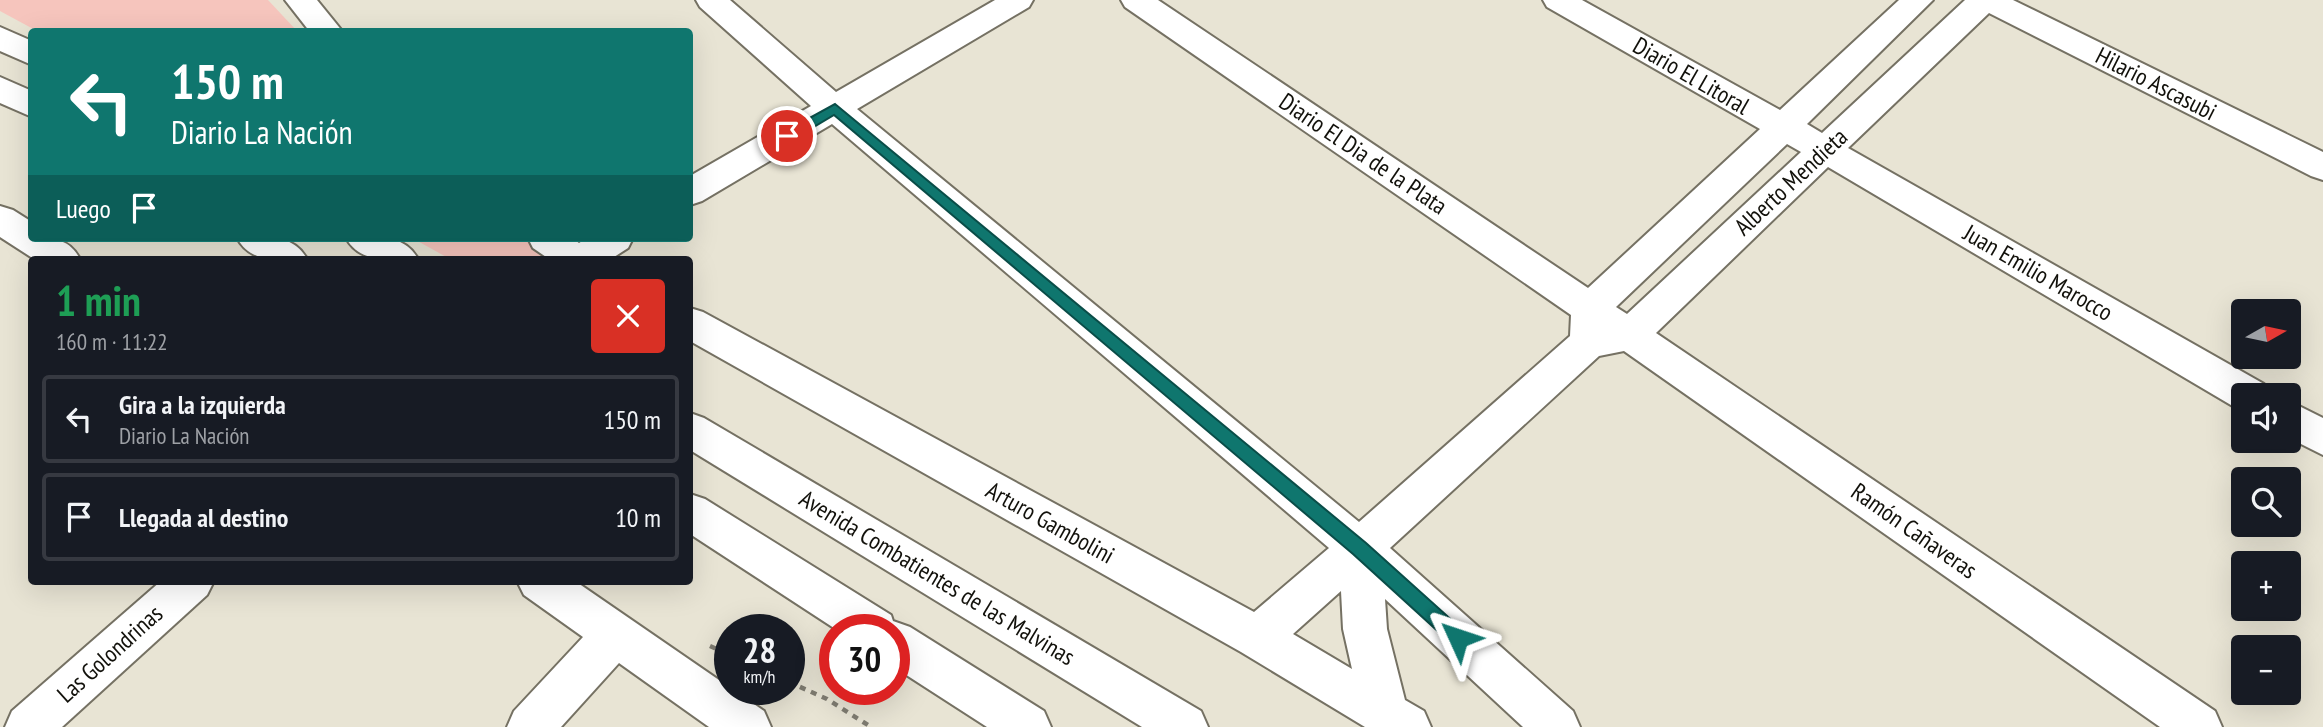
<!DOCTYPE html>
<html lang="es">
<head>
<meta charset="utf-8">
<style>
  :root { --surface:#171b24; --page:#20242c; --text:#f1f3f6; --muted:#9ea1a6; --line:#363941 }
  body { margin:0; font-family:"PT Sans Narrow",sans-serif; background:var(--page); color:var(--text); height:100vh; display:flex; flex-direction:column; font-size:26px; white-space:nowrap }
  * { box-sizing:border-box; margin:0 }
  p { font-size:23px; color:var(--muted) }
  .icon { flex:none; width:38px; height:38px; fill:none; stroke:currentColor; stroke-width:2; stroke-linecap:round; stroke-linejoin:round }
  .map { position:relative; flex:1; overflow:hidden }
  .details { position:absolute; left:28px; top:256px; width:665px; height:329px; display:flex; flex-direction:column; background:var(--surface); border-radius:7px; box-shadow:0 7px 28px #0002 }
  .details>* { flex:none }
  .guide { position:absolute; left:28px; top:28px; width:665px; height:214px; border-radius:7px; box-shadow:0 7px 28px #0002; background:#0f766e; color:#fff; overflow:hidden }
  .needle { width:46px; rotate:81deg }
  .buttons { position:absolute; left:2231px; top:299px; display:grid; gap:14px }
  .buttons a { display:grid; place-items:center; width:70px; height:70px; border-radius:7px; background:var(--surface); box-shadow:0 7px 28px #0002; font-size:35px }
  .speed { position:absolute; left:714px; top:614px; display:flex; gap:14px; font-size:35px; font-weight:700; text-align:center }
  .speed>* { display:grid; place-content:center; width:91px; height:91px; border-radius:50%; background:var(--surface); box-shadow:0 7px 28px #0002; line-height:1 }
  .speed small { font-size:18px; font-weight:400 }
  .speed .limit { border:10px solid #d22; background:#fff; color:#111 }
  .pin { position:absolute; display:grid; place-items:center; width:60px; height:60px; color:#fff; margin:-30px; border:4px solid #fff; border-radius:50%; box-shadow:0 2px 7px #0007 }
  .me { position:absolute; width:77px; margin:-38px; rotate:312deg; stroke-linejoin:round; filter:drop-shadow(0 0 5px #0008) }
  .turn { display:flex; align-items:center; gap:24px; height:147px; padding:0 28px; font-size:32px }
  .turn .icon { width:91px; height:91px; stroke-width:2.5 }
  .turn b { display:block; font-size:49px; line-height:60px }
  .then { display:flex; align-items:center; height:66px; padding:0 28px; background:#0003; gap:14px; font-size:26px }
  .round { display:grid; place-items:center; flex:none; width:74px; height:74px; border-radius:7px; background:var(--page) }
  .headline { display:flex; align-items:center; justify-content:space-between; height:119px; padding:0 28px }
  h1 { font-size:42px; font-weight:700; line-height:52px; color:#1e9e55 }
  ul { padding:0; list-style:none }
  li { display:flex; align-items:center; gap:21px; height:88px; margin:0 14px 10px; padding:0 14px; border:4px solid var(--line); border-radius:7px }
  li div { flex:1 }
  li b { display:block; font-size:26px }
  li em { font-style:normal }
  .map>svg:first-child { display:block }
  .green { fill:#f6c5bd }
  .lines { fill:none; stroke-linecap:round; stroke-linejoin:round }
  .minor-casing { stroke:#757163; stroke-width:4 }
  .major-casing { stroke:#757163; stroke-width:4 }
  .path { stroke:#7f7c71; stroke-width:4.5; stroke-dasharray:6 6; stroke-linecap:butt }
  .minor { fill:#fff; fill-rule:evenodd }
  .major { fill:#fff; fill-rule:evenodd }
  .route { fill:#0f766e; stroke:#0a4d48; stroke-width:2 }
  .labels { text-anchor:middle; stroke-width:5; stroke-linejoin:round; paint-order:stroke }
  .street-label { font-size:24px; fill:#12110b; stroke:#fff }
</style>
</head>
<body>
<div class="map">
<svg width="2323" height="727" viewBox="0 0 2323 727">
  <rect width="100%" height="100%" fill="#e8e4d4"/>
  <g class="green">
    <path d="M0,0H268L297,31H37L0,11Z"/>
    <path d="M412,238H540L574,259H450Z"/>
  </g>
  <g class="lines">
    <defs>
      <g id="minor">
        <path d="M285,0H317L343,32H310Z"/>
        <path d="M696,0H730L836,92L995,0H1033L1029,7L857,109L1359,522L1570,336L1571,315L1125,7L1121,0H1158L1588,288L1760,129L1547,7L1543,0H1582L1780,110L1899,0H1933L1807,124L1822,133L1965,0H2013L2323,152V180L2311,176L1989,13L1848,148L2264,384L2269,396H2244V410L2236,408L1828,167L1656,333L2215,711L2222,727H2160L1624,351L1599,356L1390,548L1573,711L1580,727H1523L1385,599L1387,629L1405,700L1424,711L1431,727H1365L1241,652L690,341V308L703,312L1254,612L1329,548L832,124L702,201L690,205V176L811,106L700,7ZM1787,144L1801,152L1627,314L1616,307ZM1341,591L1343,629L1352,669L1293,634Z"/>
        <path d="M0,206L13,210L32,222V238C53,238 69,238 80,259H34L0,237Z"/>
        <path d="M528,238H572L579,243L587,238H633L628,248L611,259H549L533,248Z"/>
        <path d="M2289,401L2323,418V455L2289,438Z"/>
        <path d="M161,581H214L207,595L62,727H5L12,711Z"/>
        <path d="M517,581H575L764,711L771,727H709L619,663L561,727H507L514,711L583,637L524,595Z"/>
      </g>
      <g id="major">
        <path d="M0,27L32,41V65L0,51Z"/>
        <path d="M0,77L32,91V117L0,103Z"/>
        <path d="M237,238C263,238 293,232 307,259C281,259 252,265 237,238Z"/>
        <path d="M346,238C373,238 404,232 418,259C392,259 361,265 346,238Z"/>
        <path d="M690,413L704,418L1201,711L1208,727H1142L690,450Z"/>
        <path d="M690,494L705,499L891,615L893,621L910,627L1044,711L1051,727H987L894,667V630H837L690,534Z"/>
        <path d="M1386,692L1402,698L1416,727H1369L1363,714L1370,698Z"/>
      </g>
    </defs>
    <use href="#minor" class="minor-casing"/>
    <use href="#major" class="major-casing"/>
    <g class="path">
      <path d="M710,646L730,655"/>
      <path d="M789,682L827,699L871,727"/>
    </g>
    <use href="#minor" class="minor"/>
    <use href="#major" class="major"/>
  </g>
  <path class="route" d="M835,104L1366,543L1465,632L1467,638L1465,644L1458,646L1452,644L1353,554L834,115L792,140H782V133Z"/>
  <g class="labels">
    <g class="street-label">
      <text transform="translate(1691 76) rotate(30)" y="8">Diario El Litoral</text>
      <text transform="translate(2156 84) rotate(27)" y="8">Hilario Ascasubi</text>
      <text transform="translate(1363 154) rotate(34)" y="8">Diario El Dia de la Plata</text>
      <text transform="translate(1791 182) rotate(-43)" y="8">Alberto Mendieta</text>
      <text transform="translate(2038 273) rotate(30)" y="8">Juan Emilio Marocco</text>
      <text transform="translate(1050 523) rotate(29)" y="8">Arturo Gambolini</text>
      <text transform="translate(1914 531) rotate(35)" y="8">Ramón Cañaveras</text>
      <text transform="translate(937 578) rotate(31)" y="8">Avenida Combatientes de las Malvinas</text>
      <text transform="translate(110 654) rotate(-42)" y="8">Las Golondrinas</text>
    </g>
  </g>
</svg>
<div class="buttons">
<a><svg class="needle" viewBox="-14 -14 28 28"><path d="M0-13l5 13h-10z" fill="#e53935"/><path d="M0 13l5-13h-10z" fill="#9ea1a6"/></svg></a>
<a><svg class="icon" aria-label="sound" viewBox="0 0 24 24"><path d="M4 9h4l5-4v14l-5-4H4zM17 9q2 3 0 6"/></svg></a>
<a><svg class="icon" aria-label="search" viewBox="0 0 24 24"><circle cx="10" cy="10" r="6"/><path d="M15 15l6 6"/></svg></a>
<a>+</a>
<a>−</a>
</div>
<div class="speed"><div>28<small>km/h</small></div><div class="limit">30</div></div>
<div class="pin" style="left:787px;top:136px;background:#d93025"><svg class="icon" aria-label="arrive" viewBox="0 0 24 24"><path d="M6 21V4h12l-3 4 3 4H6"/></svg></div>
<svg class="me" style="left:1458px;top:638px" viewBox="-20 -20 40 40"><path d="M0-17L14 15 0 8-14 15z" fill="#0f766e" stroke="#fff" stroke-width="4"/></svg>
<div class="guide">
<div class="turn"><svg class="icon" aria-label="left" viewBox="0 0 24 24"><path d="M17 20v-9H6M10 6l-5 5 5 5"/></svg><div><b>150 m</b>Diario La Nación</div></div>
<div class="then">Luego<svg class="icon" aria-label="arrive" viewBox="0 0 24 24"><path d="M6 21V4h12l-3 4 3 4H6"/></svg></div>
</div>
<section class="details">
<div class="headline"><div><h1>1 min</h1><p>160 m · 11:22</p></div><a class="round" style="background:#d93025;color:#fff"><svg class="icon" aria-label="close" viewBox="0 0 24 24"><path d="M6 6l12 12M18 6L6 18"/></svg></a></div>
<ul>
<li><svg class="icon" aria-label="left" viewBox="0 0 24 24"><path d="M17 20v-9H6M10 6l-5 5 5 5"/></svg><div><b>Gira a la izquierda</b><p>Diario La Nación</p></div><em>150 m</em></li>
<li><svg class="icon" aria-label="arrive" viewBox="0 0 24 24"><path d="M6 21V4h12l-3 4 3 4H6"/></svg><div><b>Llegada al destino</b></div><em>10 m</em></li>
</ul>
</section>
</div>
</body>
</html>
